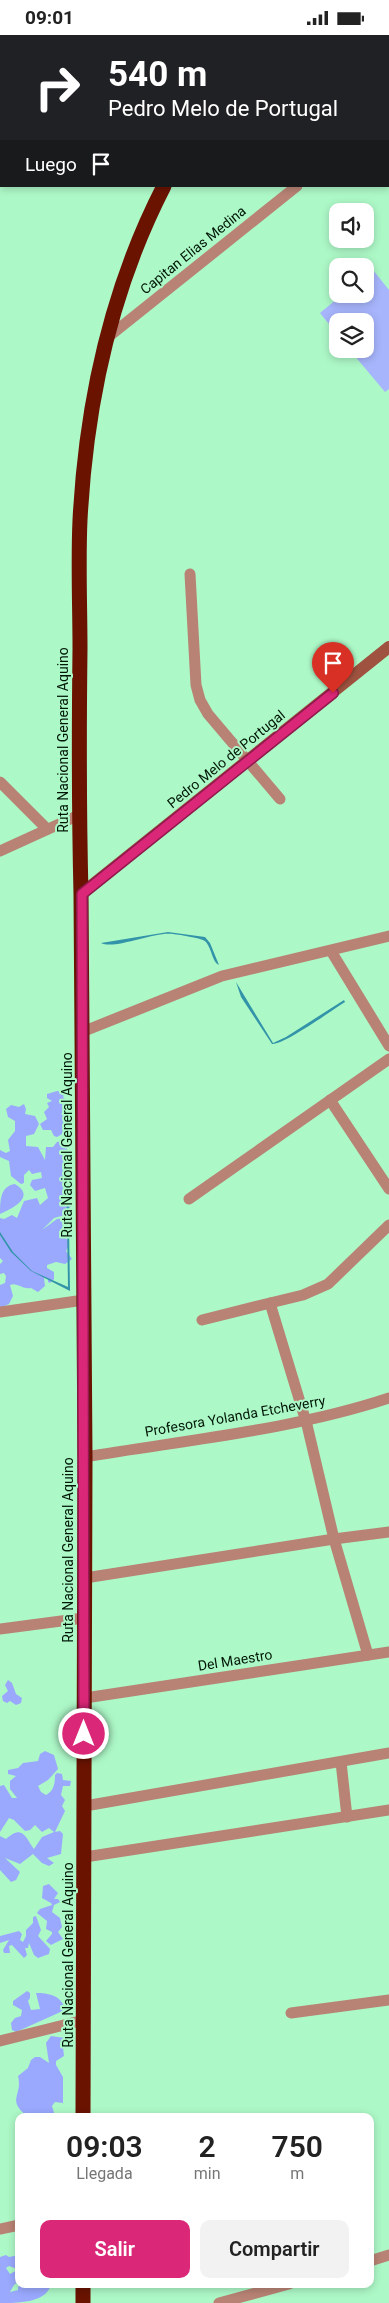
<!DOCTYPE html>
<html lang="es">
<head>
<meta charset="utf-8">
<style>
  :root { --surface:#fff; --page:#f2f2f2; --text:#222; --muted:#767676; --accent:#db2777 }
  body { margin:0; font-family:Roboto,sans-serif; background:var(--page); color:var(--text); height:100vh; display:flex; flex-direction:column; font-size:19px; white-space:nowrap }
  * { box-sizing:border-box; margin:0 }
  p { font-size:16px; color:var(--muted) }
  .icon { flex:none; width:28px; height:28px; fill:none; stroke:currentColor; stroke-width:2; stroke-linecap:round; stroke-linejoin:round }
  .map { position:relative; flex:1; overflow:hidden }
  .side { position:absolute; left:15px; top:2078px; width:359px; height:175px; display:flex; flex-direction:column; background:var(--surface); border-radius:10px; box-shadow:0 2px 8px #0003 }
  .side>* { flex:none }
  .top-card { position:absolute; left:0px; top:0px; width:390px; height:152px; box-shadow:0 2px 8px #0003; background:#202124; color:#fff; overflow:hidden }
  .fabs { position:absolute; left:329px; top:168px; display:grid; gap:10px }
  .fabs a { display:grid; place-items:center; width:45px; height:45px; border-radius:10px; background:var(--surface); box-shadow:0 2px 8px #0003; font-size:25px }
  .pin { position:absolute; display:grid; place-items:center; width:42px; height:42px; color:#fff; margin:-51px -21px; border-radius:50% 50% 50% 0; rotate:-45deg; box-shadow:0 0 5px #0007 }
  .pin .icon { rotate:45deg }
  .me { position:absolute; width:55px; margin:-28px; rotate:0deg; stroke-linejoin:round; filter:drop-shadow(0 0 4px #0008) }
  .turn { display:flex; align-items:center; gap:18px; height:105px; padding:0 25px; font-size:22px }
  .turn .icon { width:65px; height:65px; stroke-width:2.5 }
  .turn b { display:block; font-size:35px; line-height:42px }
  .then { display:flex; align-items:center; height:48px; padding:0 25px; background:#0003; gap:10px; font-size:19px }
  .eta { display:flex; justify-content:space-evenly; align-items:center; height:85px; text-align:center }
  .eta b { font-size:30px; font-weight:600; line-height:35px }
  .action { display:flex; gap:10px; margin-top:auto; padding:10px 25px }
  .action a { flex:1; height:58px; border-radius:10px; background:var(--accent); color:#fff; font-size:20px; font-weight:600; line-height:58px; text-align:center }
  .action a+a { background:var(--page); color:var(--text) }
  .status { display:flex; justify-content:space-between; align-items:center; height:35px; padding:0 25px; background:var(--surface); direction:ltr }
  .status svg { height:14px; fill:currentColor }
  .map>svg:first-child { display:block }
  .green { fill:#a7b5fc }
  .forest { fill:#9aa9fe }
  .water { fill:#3394a9 }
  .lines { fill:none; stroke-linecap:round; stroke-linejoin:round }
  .street { stroke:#b88375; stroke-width:11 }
  .secondary { stroke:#9e523f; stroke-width:12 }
  .highway { stroke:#6a1300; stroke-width:15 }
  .route-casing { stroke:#8e194d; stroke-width:12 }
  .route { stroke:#db2777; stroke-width:9 }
  .labels { text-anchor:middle; stroke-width:4; stroke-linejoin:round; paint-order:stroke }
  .street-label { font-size:14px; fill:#001707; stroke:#adf8c7 }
</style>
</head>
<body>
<div class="status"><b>09:01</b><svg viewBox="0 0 49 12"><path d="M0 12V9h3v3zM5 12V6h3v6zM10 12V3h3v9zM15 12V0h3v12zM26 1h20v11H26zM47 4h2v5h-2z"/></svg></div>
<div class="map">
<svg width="389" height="2268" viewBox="0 0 389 2268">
  <rect width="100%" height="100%" fill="#adf8c7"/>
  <path class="green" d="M373,235L389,255V354L385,357L349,314H365V286H338L337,299L320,278L343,259H365V241Z"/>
  <g class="forest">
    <path d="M57,1056L65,1058L63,1062L68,1067L64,1070L65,1075L61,1079L66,1082L63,1093L64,1098L57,1102L54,1101L51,1095H43L40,1089L47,1084L44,1077L49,1072L47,1068L52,1066L47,1063V1059Z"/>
    <path d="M24,1069L26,1074L25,1079L35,1081L39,1089L34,1099L26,1101V1111L38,1112L45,1125L46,1112H53L57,1107L61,1106L66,1109L69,1122L66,1144L70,1153L68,1158L64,1160L69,1166L65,1169H69L71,1171L65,1180L54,1183L42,1195L57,1184L66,1183L70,1195L67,1198L60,1196L59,1198L69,1206V1210L66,1216L72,1224L65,1229L56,1227L47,1230V1233L54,1237V1244L50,1248L48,1247V1243H44L45,1251L38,1257L31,1253C23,1255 17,1247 10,1250L13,1261L9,1269L0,1273V1250L5,1248L6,1241L4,1238L0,1239V1229L3,1226L0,1223V1183L4,1184L12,1180L17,1183L24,1166L37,1163L40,1170L48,1163L45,1153L35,1156L30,1150L32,1145L42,1143L41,1137L32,1139L29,1135L24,1140V1148L21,1149L11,1141L9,1126L0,1122V1115L6,1118L10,1116L8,1105L15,1096V1086L8,1082L6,1074L11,1070L19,1072Z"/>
    <path d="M15,1149C37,1162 11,1174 0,1179C0,1166 0,1151 15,1149Z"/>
    <path d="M8,1645L12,1648L16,1659L22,1663L21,1668L16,1670L10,1666L7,1668L3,1666L2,1661L8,1656L5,1650Z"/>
    <path d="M45,1716L54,1720L58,1734L48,1745L38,1751L41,1757L46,1760C54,1756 55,1748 55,1740L57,1738L62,1739L63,1745L71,1746L70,1751H63L61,1760L65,1765L62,1771L65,1776L55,1797L60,1796L63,1799L61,1819L47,1823L54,1828L49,1831L42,1828L33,1819L20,1829L5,1823L20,1837L16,1845L11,1847L0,1835V1801L6,1804C23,1789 25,1802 34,1814L42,1802L54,1797L49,1793L42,1797L35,1790L30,1795L25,1796L14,1785L9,1783L0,1797V1751L4,1750L12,1763H17L10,1754V1746L16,1741L8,1739V1735L18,1733L23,1728L38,1726L40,1719Z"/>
    <path d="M49,1849L58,1858L54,1864H58L60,1867L54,1870L52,1877L60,1883L62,1892L58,1897L63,1904L51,1910L46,1906L52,1899V1897L46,1894L47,1886L37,1878L40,1874L52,1870L51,1868L42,1863L43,1851Z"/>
    <path d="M36,1881L41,1895L38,1901L50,1914L49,1919L38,1923L34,1920L29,1908L28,1913H25L27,1920L24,1923L12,1910L9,1911L10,1918H4L3,1915L9,1905L0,1908V1901L19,1896L22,1899L20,1905L23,1907L26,1901V1895L33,1888V1882Z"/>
    <path d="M27,1956L30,1958V1963L28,1966L31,1975L40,1974L36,1958C48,1958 62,1960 65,1975L16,1997L12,1995L11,1988L15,1983L21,1981L22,1975L13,1970V1966Z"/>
    <path d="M51,2001L65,2003L71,2009L63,2012L64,2021L56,2026V2030L63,2042V2068L55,2067L52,2071L55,2081H27C6,2064 23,2061 18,2041L28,2033L31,2025L35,2022H40L49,2028L46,2008Z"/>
    <path d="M6,2220L9,2222L19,2220L17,2234L9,2231L6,2233L10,2239L19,2234V2246L14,2250L10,2257L18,2255V2252L22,2249H51C47,2268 18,2268 0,2268V2222Z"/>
  </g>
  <g class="water">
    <path d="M168,897L205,902L210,908L219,930C212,927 212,914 206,907C203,903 180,900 173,899C155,896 115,915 101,908Z"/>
    <path d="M236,947L273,1008L286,1002L344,965L345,967C332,975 284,1010 272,1009L241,962Z"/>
    <path d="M66,1121H68L70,1256L31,1236L11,1217L0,1200V1197L13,1217L32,1236L68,1252Z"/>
  </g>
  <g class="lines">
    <g class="street">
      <path d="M61,0L63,1"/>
      <path d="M238,0L239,1"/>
      <path d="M107,303L297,151"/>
      <path d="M190,539L196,650L200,665L208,679L280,764"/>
      <path d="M0,747L47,794"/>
      <path d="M0,816L79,780"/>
      <path d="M331,916L389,1011"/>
      <path d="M82,997L222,941L389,901"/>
      <path d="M330,1065L389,1154"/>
      <path d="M189,1164L389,1024"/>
      <path d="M270,1268L303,1260L328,1249L389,1190"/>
      <path d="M0,1277L84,1265"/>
      <path d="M202,1285L270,1268L307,1390L334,1504L368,1620"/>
      <path d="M85,1422C185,1405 293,1395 389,1363"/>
      <path d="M85,1543L334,1504L389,1497"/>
      <path d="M0,1594L84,1583"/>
      <path d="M85,1663L389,1617"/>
      <path d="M341,1727L347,1782"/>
      <path d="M85,1771L389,1718"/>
      <path d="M85,1822L389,1775"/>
      <path d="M291,1978L389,1965"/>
      <path d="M0,2006L84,1985"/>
      <path d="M0,2194L19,2190"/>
      <path d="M370,2226L389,2220"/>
      <path d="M219,2268L289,2249"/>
    </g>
    <path class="secondary" d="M81,859L389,612"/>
    <g class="highway">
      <path d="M270,1L271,0"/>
      <path d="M83,2081L85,1422L81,859C79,777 79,696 80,614C80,571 78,528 80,485C86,370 111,254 164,151"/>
      <path d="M83,2249V2268"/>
    </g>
  </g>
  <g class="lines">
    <defs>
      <path id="route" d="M84,1699L82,859L333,658"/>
    </defs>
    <use href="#route" class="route-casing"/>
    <use href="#route" class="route"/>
  </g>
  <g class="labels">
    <g class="street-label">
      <text transform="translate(193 215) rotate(-39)" y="5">Capitan Elias Medina</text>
      <text transform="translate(63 705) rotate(-90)" y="5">Ruta Nacional General Aquino</text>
      <text transform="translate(226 724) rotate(-39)" y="5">Pedro Melo de Portugal</text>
      <text transform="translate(67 1110) rotate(-90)" y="5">Ruta Nacional General Aquino</text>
      <text transform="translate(235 1381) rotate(-10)" y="5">Profesora Yolanda Etcheverry</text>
      <text transform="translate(68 1515) rotate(-90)" y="5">Ruta Nacional General Aquino</text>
      <text transform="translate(235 1625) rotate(-9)" y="5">Del Maestro</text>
      <text transform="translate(68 1920) rotate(-90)" y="5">Ruta Nacional General Aquino</text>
    </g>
  </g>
</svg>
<div class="fabs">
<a><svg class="icon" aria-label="sound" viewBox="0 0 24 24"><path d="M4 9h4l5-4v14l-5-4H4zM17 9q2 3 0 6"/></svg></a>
<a><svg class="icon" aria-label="search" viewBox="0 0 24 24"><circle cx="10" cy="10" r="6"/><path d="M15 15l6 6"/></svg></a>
<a><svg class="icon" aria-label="layers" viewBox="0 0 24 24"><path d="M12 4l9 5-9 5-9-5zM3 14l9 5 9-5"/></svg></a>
</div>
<div class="pin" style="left:333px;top:658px;background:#d93025"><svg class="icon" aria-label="arrive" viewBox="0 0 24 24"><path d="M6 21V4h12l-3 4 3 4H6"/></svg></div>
<svg class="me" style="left:84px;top:1699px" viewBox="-20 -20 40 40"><circle r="17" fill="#db2777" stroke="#fff" stroke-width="3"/><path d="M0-11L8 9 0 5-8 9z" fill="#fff"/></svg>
<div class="top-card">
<div class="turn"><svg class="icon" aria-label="right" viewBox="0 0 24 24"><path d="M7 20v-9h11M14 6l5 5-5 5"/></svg><div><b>540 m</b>Pedro Melo de Portugal</div></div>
<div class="then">Luego<svg class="icon" aria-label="arrive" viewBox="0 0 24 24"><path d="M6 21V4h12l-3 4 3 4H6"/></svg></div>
</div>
<section class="side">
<div class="eta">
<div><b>09:03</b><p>Llegada</p></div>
<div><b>2</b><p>min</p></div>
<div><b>750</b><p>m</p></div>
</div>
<div class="action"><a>Salir</a><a>Compartir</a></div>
</section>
</div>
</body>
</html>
